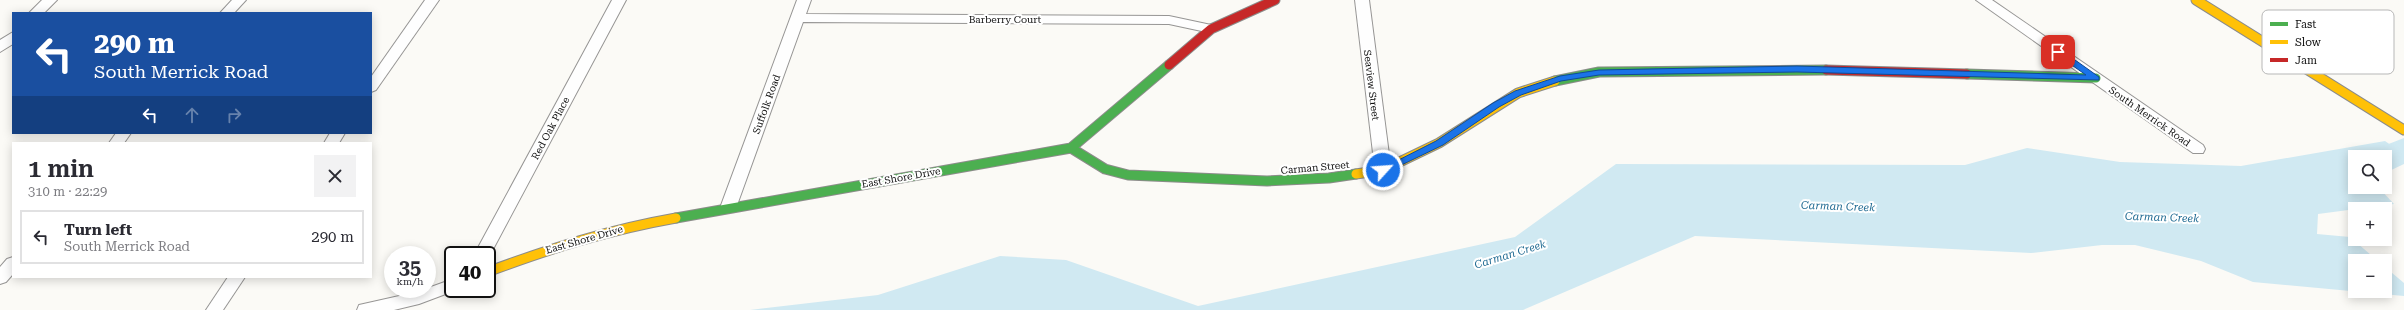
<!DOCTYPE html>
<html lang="en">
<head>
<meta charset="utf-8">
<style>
  :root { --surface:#fff; --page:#f2f2f3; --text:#2b2b33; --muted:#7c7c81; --line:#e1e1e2 }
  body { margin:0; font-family:"Roboto Serif",serif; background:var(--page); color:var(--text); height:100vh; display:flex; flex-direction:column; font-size:15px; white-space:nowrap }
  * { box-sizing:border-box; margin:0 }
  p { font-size:13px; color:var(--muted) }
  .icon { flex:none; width:22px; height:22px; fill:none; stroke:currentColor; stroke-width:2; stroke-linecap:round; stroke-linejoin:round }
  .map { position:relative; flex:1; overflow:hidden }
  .details { position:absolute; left:12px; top:142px; width:360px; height:136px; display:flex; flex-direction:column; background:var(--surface); border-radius:0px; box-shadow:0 2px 10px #0003 }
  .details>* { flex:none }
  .hud { position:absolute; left:12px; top:12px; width:360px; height:122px; border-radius:0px; box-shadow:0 2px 10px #0003; background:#1a4fa0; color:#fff; overflow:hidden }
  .fabs { position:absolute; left:2348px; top:150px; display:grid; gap:8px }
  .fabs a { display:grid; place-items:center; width:44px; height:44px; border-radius:0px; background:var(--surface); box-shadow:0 2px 10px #0003; font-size:20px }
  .speed { position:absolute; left:384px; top:246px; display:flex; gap:8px; font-size:20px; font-weight:700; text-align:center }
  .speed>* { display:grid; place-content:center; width:52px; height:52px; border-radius:50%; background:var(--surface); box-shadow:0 2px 10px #0003; line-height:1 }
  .speed small { font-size:10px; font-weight:400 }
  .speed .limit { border:2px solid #111; border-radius:6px; background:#fff; color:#111 }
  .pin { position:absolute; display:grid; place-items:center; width:34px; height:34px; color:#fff; margin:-17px; border-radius:8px; box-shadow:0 2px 6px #0006 }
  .me { position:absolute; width:44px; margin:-22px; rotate:64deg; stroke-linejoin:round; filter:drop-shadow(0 0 3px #0008) }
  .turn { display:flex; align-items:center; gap:14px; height:84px; padding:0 16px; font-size:18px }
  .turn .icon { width:52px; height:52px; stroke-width:2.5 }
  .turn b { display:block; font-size:28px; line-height:34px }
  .lanes { display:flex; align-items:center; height:38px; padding:0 16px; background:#0003; justify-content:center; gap:20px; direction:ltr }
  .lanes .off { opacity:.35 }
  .round { display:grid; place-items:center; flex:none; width:42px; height:42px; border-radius:0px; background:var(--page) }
  .summary { display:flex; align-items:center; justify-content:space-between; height:68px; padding:0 16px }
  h1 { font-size:24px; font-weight:600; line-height:30px }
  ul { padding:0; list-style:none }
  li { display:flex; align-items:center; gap:12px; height:54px; margin:0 8px 6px; padding:0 8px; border:2px solid var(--line); border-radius:0px }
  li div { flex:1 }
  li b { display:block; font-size:15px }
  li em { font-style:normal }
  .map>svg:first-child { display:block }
  .water { fill:#d0e9f2 }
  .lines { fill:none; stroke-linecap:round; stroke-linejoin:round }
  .river { fill:#d0e9f2; fill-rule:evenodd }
  .street-casing { stroke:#969594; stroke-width:2 }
  .fast-casing { stroke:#8c8c8a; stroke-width:11 }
  .slow-casing { stroke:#8c8c8a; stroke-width:11 }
  .jam-casing { stroke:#8c8c8a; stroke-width:11 }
  .street { fill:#fefefe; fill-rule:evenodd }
  .fast { stroke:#4caf50; stroke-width:9 }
  .slow { stroke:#ffc107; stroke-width:9 }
  .jam { stroke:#c62828; stroke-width:9 }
  .route { fill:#1a73e8; stroke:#114b97 }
  .labels { text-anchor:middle; stroke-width:4; stroke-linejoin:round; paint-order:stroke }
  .street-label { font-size:10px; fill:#101010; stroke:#fff }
  .water-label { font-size:11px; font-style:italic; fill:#256e95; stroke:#fff }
  .key { fill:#fff; stroke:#b7b7b7; stroke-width:1 }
  .key-label { font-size:11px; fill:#101010 }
</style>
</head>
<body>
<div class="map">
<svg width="2404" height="310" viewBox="0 0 2404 310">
  <rect width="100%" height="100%" fill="#fbfaf6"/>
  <path class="water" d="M2385,141L2404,154V164L2385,173V157H2355V187H2378L2394,204L2318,214L2317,234L2350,237L2378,261H2355V291H2385V267L2404,283V296L2253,282L2201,261L2135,245H2102L2031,253L1695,236L1523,310H750L878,295L1000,256L1066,260L1198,306L1515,237L1616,164L1965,165L2027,148L2120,162L2241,166Z"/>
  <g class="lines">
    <path class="river" d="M2404,138V163L2385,170V157H2369L2373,150Z"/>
    <defs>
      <g id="street">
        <path d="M42,0H57L44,13H29Z"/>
        <path d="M232,0H246L234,13H220Z"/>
        <path d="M425,0H439L376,90L371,92V77Z"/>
        <path d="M612,0H626L490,255L487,260V255H474Z"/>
        <path d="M797,0H811L806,14L1169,16L1216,26L1218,29L1211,33L1169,24L803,22L736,208L734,212H722L720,208Z"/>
        <path d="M1355,0H1369L1391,170L1388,174H1378L1375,170Z"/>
        <path d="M1976,0H1992L2203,145L2205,149L2203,153H2193Z"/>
        <path d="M13,32V44L0,52V40Z"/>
        <path d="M116,133H131L124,143H109Z"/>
        <path d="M330,133H345L339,143H324Z"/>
        <path d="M13,257V274L6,282L0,284V267L7,259Z"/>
        <path d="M228,277H245L223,310H206Z"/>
        <path d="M453,279V289H459L419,304L394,310H357L359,305L417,292Z"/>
      </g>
      <g id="fast">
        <path d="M1967,74L2096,78"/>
        <path d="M1555,81L1599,72L1826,70"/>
        <path d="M1071,148L1105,169L1128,175L1267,181L1329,178L1356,174"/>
        <path d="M676,218L1071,148L1169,65"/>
      </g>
      <g id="slow">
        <path d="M2196,0L2404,130"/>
        <path d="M1356,174L1383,170L1439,143L1518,93L1555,81"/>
        <path d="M487,272C552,248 608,230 676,218"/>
      </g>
      <g id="jam">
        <path d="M1169,65L1211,29L1275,0"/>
        <path d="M1826,70L1967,74"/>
      </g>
    </defs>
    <use href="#street" class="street-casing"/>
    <use href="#fast" class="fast-casing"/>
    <use href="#slow" class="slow-casing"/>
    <use href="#jam" class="jam-casing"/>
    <use href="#street" class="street"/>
    <use href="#fast" class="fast"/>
    <use href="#slow" class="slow"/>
    <use href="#jam" class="jam"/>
  </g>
  <path class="route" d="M2056,50H2061L2099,77V80L1797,72L1599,75L1561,81L1521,95L1499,107L1443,145L1387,172L1383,173L1379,170L1436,141L1493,103L1515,91L1560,76L1599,70L1797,66L2086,75L2056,54Z"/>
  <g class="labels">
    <g class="street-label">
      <text x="1005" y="23">Barberry Court</text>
      <text transform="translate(1372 85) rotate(83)" y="4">Seaview Street</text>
      <text transform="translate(766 104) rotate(-70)" y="4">Suffolk Road</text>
      <text transform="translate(2150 116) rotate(35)" y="4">South Merrick Road</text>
      <text transform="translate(550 128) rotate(-62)" y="4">Red Oak Place</text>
      <text transform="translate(1315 167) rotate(-5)" y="4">Carman Street</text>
      <text transform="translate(901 177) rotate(-10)" y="4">East Shore Drive</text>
      <text transform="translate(584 239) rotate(-16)" y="4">East Shore Drive</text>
    </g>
    <g class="water-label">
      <text transform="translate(1838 206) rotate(2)" y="4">Carman Creek</text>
      <text transform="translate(2162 217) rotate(2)" y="4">Carman Creek</text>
      <text transform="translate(1510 254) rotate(-17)" y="4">Carman Creek</text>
    </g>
  </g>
  <rect x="2262" y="10" width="132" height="64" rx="6" class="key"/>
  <rect x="2270" y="22" width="18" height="4" fill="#4caf50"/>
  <rect x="2270" y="40" width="18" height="4" fill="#ffc107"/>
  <rect x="2270" y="58" width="18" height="4" fill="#c62828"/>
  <g class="key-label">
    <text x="2295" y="28">Fast</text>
    <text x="2295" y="46">Slow</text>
    <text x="2295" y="64">Jam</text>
  </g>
</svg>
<div class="fabs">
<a><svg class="icon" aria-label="search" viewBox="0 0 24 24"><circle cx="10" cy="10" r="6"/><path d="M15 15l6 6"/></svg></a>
<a>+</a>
<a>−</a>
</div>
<div class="speed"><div>35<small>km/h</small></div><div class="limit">40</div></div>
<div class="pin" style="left:2058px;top:52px;background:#d93025"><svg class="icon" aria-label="arrive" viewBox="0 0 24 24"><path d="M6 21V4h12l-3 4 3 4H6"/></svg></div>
<svg class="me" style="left:1383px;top:170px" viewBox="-20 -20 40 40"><circle r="17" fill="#1a73e8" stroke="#fff" stroke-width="3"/><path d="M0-11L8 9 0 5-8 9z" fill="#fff"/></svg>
<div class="hud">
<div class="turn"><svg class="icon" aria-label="left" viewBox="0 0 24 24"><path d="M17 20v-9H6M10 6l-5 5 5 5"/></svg><div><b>290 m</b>South Merrick Road</div></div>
<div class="lanes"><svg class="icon" aria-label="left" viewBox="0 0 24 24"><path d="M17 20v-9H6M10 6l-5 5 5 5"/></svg><svg class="icon off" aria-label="ahead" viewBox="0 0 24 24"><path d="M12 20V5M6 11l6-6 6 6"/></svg><svg class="icon off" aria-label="right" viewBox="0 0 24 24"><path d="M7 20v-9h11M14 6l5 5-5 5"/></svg></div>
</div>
<section class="details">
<div class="summary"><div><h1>1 min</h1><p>310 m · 22:29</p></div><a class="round"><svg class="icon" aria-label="close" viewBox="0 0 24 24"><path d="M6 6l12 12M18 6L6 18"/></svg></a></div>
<ul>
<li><svg class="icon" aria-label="left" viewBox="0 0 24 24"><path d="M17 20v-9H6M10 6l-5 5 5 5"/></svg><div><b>Turn left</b><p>South Merrick Road</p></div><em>290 m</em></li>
</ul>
</section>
</div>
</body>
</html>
